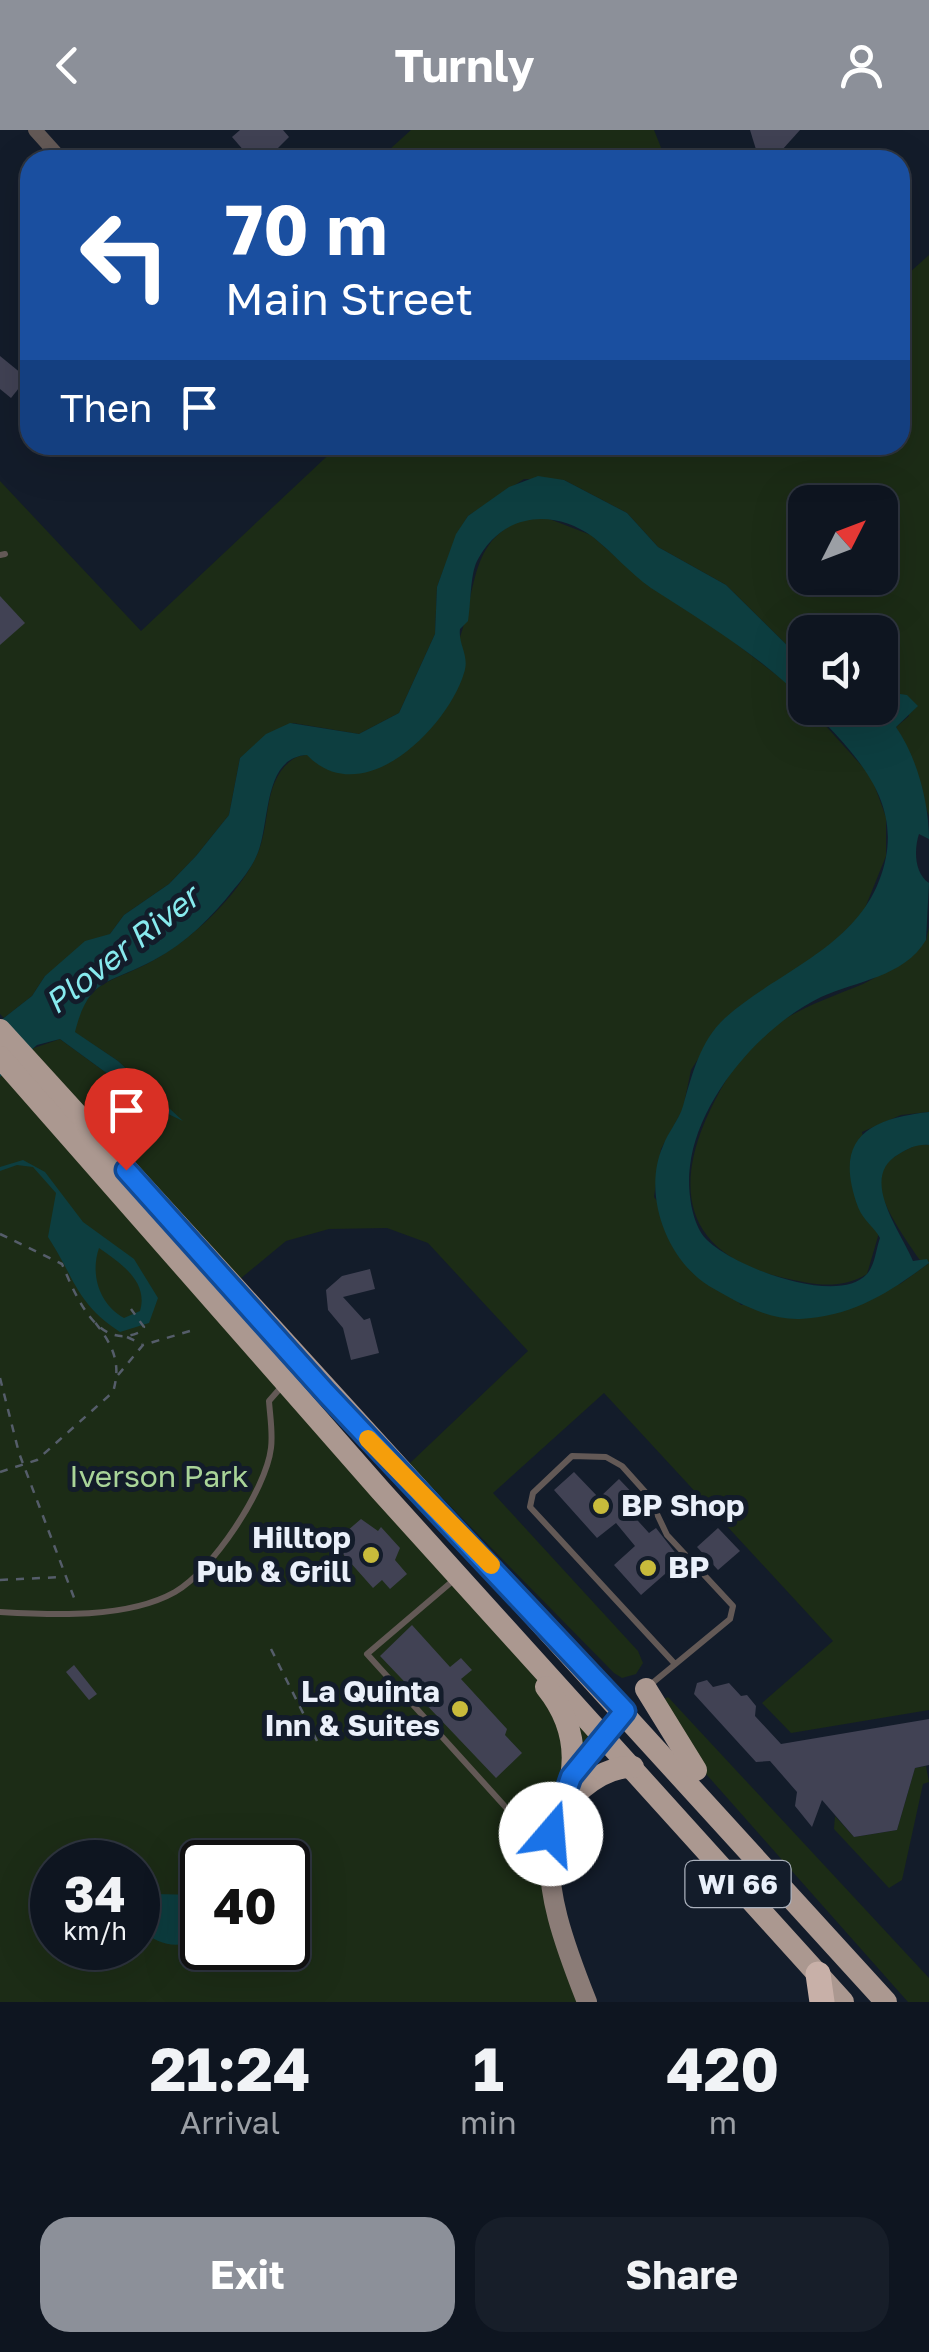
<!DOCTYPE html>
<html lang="en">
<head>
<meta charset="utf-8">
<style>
  :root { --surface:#0e1520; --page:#171e29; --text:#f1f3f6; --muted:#9b9fa5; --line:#2e343e; --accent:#8c9099 }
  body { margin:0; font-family:"Golos Text",sans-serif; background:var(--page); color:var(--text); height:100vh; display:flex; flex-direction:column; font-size:38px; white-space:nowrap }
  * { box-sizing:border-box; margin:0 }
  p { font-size:32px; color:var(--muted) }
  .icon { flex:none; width:55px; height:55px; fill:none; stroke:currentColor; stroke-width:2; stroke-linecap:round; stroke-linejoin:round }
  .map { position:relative; height:1872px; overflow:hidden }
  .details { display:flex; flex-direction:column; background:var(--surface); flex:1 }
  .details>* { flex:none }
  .guide { position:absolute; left:20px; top:20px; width:890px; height:305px; border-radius:30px; box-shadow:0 10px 40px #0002,0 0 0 2px var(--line); background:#1a4fa0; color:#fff; overflow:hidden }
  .needle { width:65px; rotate:48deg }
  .tools { position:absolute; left:788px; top:355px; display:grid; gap:20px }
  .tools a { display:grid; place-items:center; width:110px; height:110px; border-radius:20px; background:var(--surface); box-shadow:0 10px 40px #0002,0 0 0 2px var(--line); font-size:50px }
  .speed { position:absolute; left:30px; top:1710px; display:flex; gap:20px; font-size:50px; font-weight:700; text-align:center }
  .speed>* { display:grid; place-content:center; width:130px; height:130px; border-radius:50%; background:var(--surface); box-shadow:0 10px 40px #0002,0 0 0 2px var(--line); line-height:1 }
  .speed small { font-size:25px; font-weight:400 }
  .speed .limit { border:5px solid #111; border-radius:15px; background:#fff; color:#111 }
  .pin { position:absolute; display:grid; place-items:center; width:85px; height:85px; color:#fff; margin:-102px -42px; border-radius:50% 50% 50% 0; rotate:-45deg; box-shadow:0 0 10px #0007 }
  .pin .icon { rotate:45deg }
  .me { position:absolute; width:110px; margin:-55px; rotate:18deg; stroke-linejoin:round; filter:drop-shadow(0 0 8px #0008) }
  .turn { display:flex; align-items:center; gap:35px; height:210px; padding:0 40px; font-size:45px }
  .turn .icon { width:130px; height:130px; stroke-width:2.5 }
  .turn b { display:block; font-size:70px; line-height:85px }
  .then { display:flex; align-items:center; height:95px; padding:0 40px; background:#0003; gap:20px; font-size:38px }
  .eta { display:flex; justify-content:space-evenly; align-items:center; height:170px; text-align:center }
  .eta b { font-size:60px; font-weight:700; line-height:70px }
  .cta { display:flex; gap:20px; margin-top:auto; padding:20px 40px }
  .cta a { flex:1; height:115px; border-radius:30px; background:var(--accent); color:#fff; font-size:40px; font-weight:700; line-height:115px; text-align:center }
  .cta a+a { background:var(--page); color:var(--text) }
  header { display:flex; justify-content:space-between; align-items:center; height:130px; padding:0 40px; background:var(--accent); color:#fff; font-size:45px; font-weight:700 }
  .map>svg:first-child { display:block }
  .green { fill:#1c2c16; fill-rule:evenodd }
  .water { fill:#0d3e40; fill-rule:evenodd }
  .building { fill:#414254 }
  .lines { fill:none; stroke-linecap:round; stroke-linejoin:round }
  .path { stroke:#555d6a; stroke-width:2.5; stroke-dasharray:8 8; stroke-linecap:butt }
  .lane { stroke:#635956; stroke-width:6 }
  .street { stroke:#635956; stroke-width:14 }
  .secondary { stroke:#8b7c77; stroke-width:20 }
  .primary { stroke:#ab9890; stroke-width:22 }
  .highway { stroke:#c8b0a8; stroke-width:25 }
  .route-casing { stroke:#114b97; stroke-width:25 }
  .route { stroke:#1a73e8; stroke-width:18 }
  .slow { stroke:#f59e0b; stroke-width:18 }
  .poi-dot { fill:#c8bb3b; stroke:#131c2a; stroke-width:4 }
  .labels { text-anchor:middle; stroke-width:10; stroke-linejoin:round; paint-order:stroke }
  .shield { fill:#131c2a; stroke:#aab0bc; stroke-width:2.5 }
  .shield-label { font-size:28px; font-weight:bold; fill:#eaf0fa }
  .park-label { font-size:30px; fill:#a9d498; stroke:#131c2a }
  .poi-label { font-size:30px; font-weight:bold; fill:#eaf0fa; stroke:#131c2a; text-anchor:start }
  .water-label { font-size:32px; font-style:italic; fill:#87eaee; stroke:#131c2a }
</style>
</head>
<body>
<header><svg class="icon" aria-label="back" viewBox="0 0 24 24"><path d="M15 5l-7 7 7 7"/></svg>Turnly<svg class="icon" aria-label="person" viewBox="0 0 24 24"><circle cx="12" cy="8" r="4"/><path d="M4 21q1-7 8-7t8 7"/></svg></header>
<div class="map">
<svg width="929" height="1872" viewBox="0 0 929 1872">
  <rect width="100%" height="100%" fill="#131c2a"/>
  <g class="green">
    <path d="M411,0H654L666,30H378Z"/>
    <path d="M929,125V686L896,597L909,586L907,566L880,560V502H805V533L726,455L658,417L627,383L564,350L524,349L468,386L457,404L437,457L435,504L399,583L359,604L293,593L240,628L229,685L196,726L169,754L124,785L110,804L45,846L32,866L4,888L0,884V351L141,501L339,315H900V151ZM805,372H880V448H805Z"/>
    <path d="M539,385L591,405L649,456L699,485L787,553L871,646L886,687V726L863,783L824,822L723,890L691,940L683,979L661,1019L654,1067L741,1175L900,1154L929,1133V1580L791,1603L762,1573L833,1511L604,1263L493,1363L638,1521L643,1533L636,1544L622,1548L614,1543L409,1334L528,1221L428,1113L387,1098L329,1099L286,1111L240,1149L31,919L60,909L153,977L177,988L118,931L74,902C89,846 110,855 154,830C193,808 236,768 256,727C272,695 261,652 293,629C311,617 355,634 376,638C397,605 444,546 458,513C479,458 466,401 539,385Z"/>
    <path d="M929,797V982L901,985L862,1002L879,1103L867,1144C839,1161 811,1154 780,1147C656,1116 680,1019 737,933C767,888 817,873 863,854C885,844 906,824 926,810Z"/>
    <path d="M0,927L604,1604L589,1620L549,1731L587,1872H0ZM52,1732H138V1818H52ZM202,1732H288V1818H202Z"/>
    <path d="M918,1014L929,1015V1132L920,1130C908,1113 872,1063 880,1043C886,1028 904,1021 918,1014Z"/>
    <path d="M668,1567L929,1848V1872H908L668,1601L662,1570Z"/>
    <path d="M926,1636L929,1652L923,1654L902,1750L889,1758L834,1699L835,1686L854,1707L897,1700L915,1638Z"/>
  </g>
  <g class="water">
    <path d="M538,346L564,350L627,383L658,417L726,455L805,533V571C759,525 705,493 651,458C630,443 613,423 593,407C552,377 501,384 477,431C470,445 471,474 468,491L460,499C458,515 470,525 464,543C448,597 363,683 307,625C261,627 271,698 256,727C251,738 242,750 234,759C212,787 186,813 154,830C110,854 89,846 75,902L118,931L183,991L153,977L60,909L37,915L0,947V891L32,866L45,846L85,811L110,804L124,785L169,754L196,726L229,685L240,628L266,604L290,593L359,604L399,583L435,504L437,457L456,404L468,386L509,357Z"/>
    <path d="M880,561L907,565L918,576L896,597C917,627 929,673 929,709L919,704C914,719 914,743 929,753L926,810C904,847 856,851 821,867C761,896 698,969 690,1036C687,1058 691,1093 706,1109C732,1136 837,1177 867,1144C875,1135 876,1119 880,1108C875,1098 863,1090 858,1077C833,1009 867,989 929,982V1015C917,1014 909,1018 899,1024C858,1047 900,1100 913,1131L927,1129L929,1133C887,1164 853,1186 800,1189C767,1190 737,1172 709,1156C666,1129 642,1063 663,1016C668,1002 679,990 683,976C692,945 700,911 725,888C784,836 869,814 886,727C898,663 849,619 811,578H880Z"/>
    <path d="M23,1030L45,1042L83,1092L134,1129L158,1168L149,1193L120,1202C75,1172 76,1150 48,1107L56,1063L33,1037L17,1035L0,1041V1037ZM99,1118C119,1132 149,1151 140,1181L124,1188C99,1174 90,1144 99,1118Z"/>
    <path d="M202,1760V1806C179,1821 161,1815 139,1800L138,1773L155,1764L199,1765Z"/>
  </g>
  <g class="building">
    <path d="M240,0H283L289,7L266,30H252L232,7Z"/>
    <path d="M750,0H800L773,30L758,26Z"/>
    <path d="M0,226L27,248L11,268L0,259Z"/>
    <path d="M0,466L25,493L0,515Z"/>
    <path d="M370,1139L375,1159L343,1167L364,1190L370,1188L379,1223L351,1230L343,1198L328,1180L326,1160L342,1146Z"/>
    <path d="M574,1342L599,1368L619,1349L640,1371L629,1381L649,1403L656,1398L681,1430L641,1465L614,1435L635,1416L616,1393L597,1408L554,1360Z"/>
    <path d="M361,1389L378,1401L381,1397L400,1418L395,1430L407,1444L390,1459L382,1450L373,1458L333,1413Z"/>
    <path d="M718,1398L740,1421L718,1440L697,1417Z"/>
    <path d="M412,1495L450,1537L461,1528L472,1540L461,1549L507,1599L505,1605L522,1623L496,1648L380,1526Z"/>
    <path d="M74,1535L97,1564L89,1570L66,1542Z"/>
    <path d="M707,1550L713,1557L729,1553L741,1566L747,1565L756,1576L755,1586L781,1614L929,1589V1635L915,1638L897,1700L854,1707L822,1670L812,1697L795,1676L797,1662L770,1631L756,1632L694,1564L697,1553Z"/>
  </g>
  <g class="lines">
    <g class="path">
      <path d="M0,1104L62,1134C75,1164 98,1224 142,1201L144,1197L131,1179"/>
      <path d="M127,1207L142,1214"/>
      <path d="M118,1245L143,1215L190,1201"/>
      <path d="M0,1248L19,1323L76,1473"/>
      <path d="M0,1342L37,1330L113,1262C122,1232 112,1214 94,1191"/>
      <path d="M0,1450L63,1447"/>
      <path d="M271,1519L317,1611"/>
    </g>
    <g class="lane">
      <path d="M0,425L5,424"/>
      <path d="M455,1449L367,1524L530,1704H550"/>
      <path d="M0,1482C52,1485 127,1489 175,1462C212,1441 266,1360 271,1318C273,1303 270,1286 269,1271L283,1255"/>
      <path d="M650,1555L730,1489L733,1476L667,1405L648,1365L622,1336L606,1327L572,1326L533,1363L530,1377L675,1534"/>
    </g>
    <path class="street" d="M35,0L62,30"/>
    <path class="secondary" d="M587,1872C536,1743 527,1688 625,1581"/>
    <g class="primary">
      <path d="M0,900L886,1872"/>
      <path d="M0,927L381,1361L843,1872"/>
      <path d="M546,1557C567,1583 577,1613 571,1647"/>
      <path d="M646,1559L696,1640"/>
      <path d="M555,1686C574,1663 601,1636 633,1637"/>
    </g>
    <path class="highway" d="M818,1844L822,1872"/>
  </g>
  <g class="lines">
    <defs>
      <path id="route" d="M126,1040L326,1263L625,1581L571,1647L551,1704"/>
    </defs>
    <use href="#route" class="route-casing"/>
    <use href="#route" class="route"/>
    <path class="slow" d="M368,1309L491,1435"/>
  </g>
  <g class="poi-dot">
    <circle cx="601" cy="1376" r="10"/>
    <circle cx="371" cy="1425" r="10"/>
    <circle cx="648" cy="1438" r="10"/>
    <circle cx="460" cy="1579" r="10"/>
  </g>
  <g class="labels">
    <rect class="shield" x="685.5" y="1731" width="105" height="46" rx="8"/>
    <g class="shield-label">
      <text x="738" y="1764">WI 66</text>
    </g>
    <g class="park-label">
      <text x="159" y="1357">Iverson Park</text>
    </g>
    <g class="poi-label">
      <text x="621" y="1386">BP Shop</text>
      <text x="351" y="1418" text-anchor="end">Hilltop<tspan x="351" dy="34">Pub &amp; Grill</tspan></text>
      <text x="668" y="1448">BP</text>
      <text x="440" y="1572" text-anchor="end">La Quinta<tspan x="440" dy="34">Inn &amp; Suites</tspan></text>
    </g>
    <g class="water-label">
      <text transform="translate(122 820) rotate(-38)" y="11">Plover River</text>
    </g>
  </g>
</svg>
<div class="tools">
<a><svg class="needle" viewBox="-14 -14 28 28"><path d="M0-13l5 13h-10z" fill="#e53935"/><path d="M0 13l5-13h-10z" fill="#9b9fa5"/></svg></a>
<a><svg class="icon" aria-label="sound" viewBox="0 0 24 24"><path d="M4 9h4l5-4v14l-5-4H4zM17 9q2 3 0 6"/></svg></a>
</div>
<div class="speed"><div>34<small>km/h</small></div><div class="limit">40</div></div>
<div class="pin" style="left:126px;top:1040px;background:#d93025"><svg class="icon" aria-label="arrive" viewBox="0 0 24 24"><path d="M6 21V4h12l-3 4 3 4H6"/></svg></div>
<svg class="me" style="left:551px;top:1704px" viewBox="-20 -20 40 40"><circle r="19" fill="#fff"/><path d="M0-13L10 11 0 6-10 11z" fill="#1a73e8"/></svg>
<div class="guide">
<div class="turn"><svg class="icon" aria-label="left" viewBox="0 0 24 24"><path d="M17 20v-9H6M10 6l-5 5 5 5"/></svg><div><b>70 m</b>Main Street</div></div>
<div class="then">Then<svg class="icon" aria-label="arrive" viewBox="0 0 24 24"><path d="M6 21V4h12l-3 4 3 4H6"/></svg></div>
</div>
</div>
<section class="details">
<div class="eta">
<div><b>21:24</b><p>Arrival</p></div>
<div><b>1</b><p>min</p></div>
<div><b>420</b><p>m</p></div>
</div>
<div class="cta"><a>Exit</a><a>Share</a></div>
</section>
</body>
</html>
